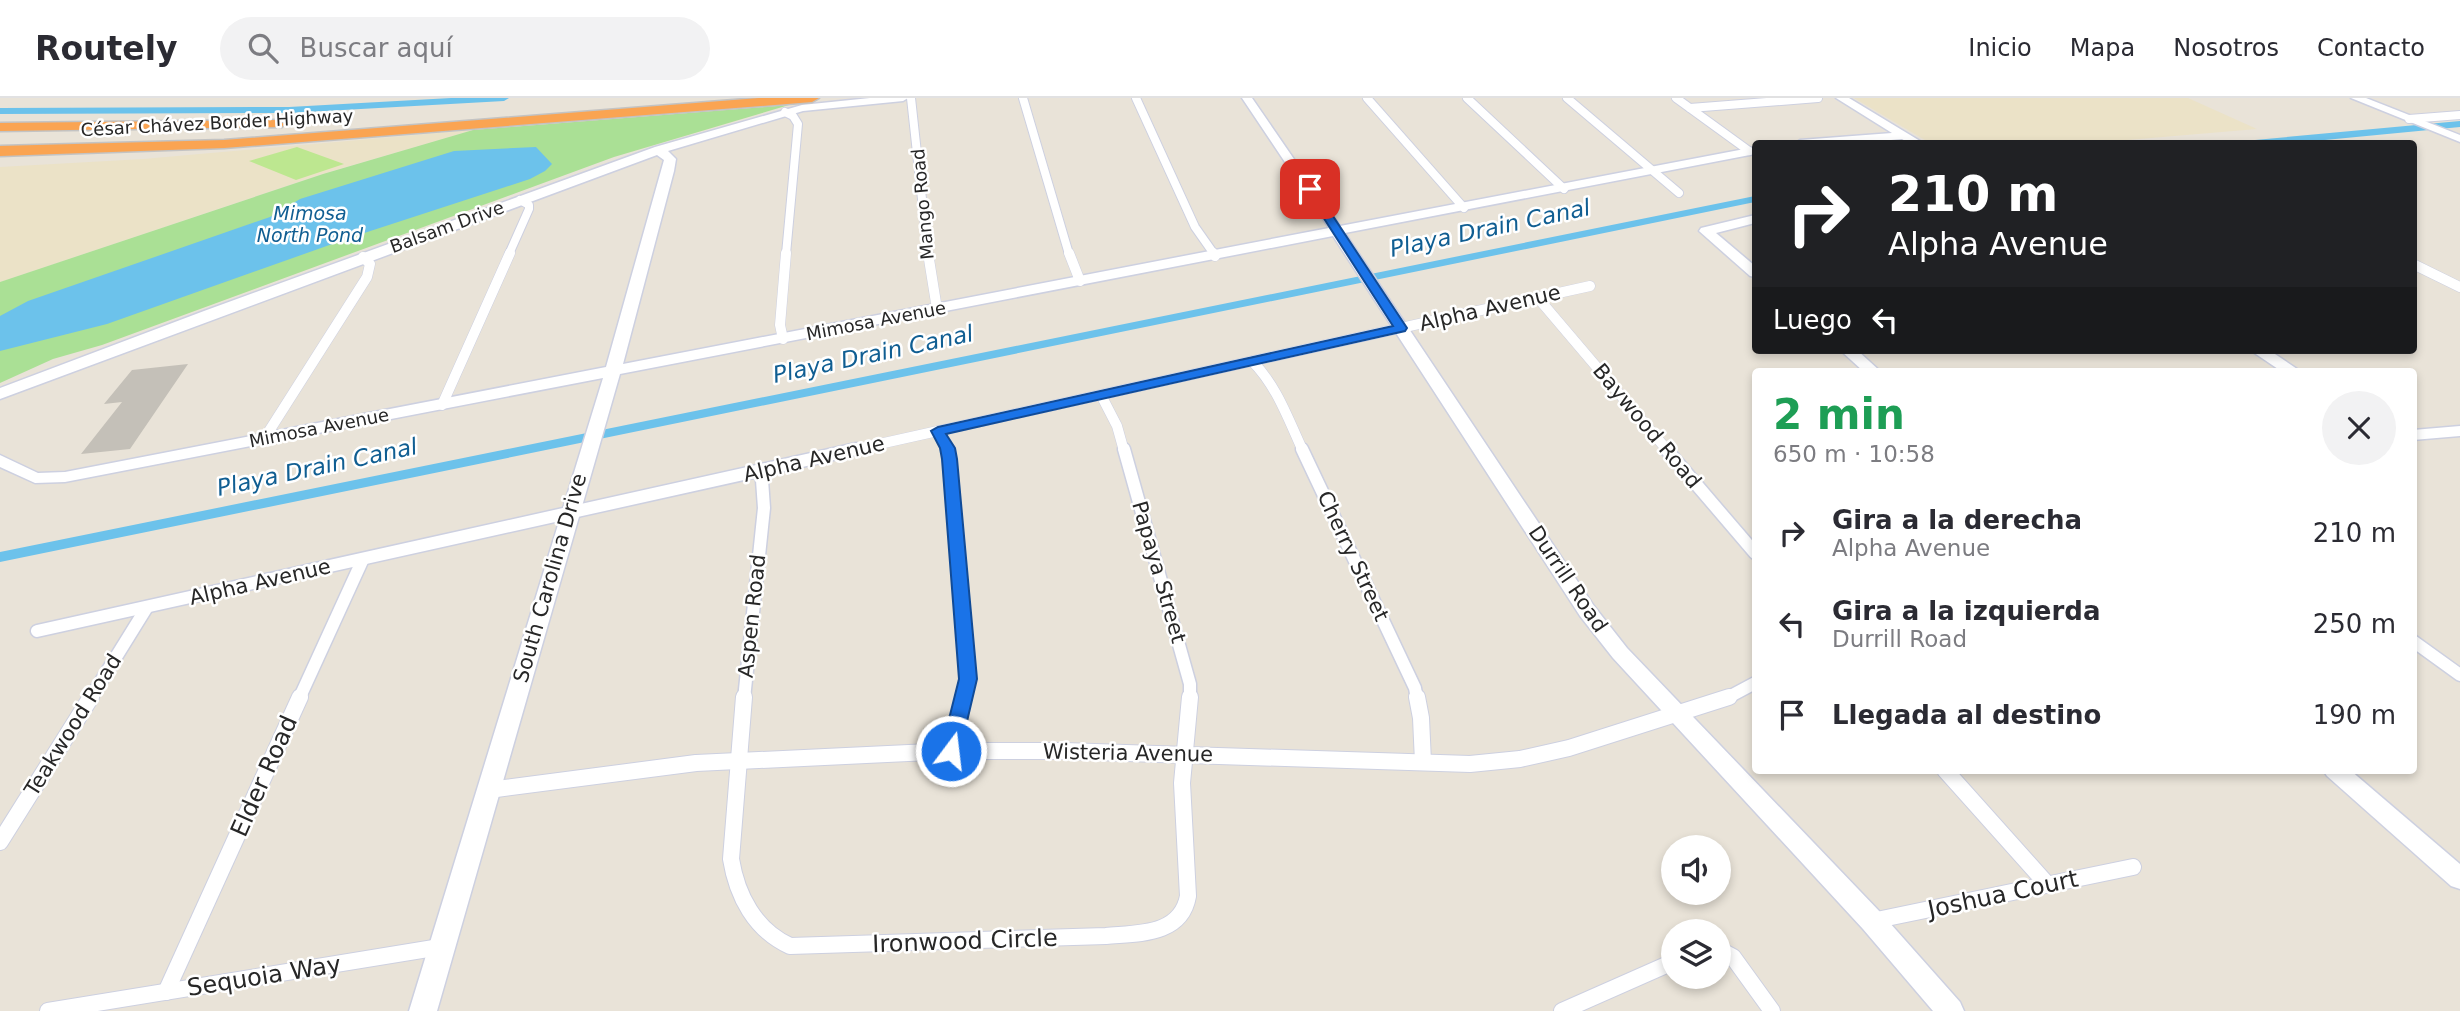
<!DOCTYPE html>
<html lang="es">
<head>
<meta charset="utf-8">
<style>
  :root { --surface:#fff; --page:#f2f2f3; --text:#2b2b33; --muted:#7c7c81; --line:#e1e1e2 }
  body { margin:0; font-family:"DejaVu Sans",sans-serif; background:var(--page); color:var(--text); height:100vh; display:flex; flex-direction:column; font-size:26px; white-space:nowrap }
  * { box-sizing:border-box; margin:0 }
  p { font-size:23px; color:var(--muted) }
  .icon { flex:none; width:38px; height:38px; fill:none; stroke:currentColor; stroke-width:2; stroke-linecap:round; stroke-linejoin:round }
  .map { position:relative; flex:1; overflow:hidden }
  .sheet { position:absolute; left:1752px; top:270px; width:665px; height:406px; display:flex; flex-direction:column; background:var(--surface); border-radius:7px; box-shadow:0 4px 10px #0003 }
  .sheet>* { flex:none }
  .top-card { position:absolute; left:1752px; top:42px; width:665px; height:214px; border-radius:7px; box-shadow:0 4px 10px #0003; background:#202124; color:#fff; overflow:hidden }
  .tools { position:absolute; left:1661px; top:737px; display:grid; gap:14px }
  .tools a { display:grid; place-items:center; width:70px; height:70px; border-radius:50%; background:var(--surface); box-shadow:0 4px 10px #0003; font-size:35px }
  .pin { position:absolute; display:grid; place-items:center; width:60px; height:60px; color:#fff; margin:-30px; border-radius:14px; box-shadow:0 4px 10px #0006 }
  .me { position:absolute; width:77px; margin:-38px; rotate:15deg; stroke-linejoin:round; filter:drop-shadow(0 0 5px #0008) }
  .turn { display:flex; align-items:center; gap:24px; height:147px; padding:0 21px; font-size:32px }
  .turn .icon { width:91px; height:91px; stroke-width:2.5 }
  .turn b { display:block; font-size:49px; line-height:60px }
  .then { display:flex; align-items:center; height:66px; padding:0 21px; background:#0003; gap:14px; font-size:26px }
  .round { display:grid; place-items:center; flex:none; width:74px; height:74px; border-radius:37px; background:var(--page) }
  .headline { display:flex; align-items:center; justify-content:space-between; height:119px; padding:0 21px }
  h1 { font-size:42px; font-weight:700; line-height:52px; color:#1e9e55 }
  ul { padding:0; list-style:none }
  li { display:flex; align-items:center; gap:21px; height:91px; padding:0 21px }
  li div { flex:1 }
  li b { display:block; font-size:26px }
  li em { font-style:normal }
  header { display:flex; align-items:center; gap:42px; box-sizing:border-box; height:98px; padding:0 35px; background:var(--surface); border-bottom:2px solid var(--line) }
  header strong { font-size:33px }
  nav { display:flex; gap:38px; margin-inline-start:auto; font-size:24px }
  .search { width:490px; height:63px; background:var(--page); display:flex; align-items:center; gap:18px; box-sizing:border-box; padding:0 24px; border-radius:38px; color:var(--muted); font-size:26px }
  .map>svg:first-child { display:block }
  .education { fill:#ebe2c7 }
  .green { fill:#aae095 }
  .pitch { fill:#bde790 }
  .water { fill:#6cc2eb }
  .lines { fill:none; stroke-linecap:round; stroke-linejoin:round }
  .canal { fill:#6cc2eb; fill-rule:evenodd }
  .building { fill:#c4c0b8 }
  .street-far3-casing { stroke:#cdd0e0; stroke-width:10 }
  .street-far2-casing { stroke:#cdd0e0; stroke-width:11 }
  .street-far1-casing { stroke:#cdd0e0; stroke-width:15 }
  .street-casing { stroke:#cdd0e0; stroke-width:18 }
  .secondary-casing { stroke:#cdd0e0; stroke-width:3 }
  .highway-casing { stroke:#c3c3c3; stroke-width:3 }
  .street-far3 { stroke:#fff; stroke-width:8 }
  .street-far2 { stroke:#fff; stroke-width:10 }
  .street-far1 { stroke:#fff; stroke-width:12 }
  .street { stroke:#fff; stroke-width:16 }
  .secondary { fill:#fff; fill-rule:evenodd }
  .highway { fill:#faa452; fill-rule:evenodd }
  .route { fill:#1a73e8; stroke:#114b97; stroke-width:2 }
  .labels { text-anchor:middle; stroke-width:5; stroke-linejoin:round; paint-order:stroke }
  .far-street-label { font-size:18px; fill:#272727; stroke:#fff }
  .far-water-label { font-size:19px; font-style:italic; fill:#105e92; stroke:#fff }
  .street-label { font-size:21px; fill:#272727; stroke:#fff }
  .water-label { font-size:23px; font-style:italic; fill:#105e92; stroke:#fff }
  .near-street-label { font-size:24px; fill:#272727; stroke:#fff }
</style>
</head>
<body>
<header>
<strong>Routely</strong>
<div class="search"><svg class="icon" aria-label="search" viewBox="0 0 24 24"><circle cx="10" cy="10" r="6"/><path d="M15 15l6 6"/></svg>Buscar aquí</div>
<nav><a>Inicio</a><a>Mapa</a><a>Nosotros</a><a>Contacto</a></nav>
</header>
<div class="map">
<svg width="2460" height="913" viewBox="0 0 2460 913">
  <rect width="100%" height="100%" fill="#e9e3d8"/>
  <g class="education">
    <path d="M1854,0H2188L2257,31L2092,45H1930Z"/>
    <path d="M473,32L322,76L0,184V69L143,61Z"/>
  </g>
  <path class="green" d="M789,7L614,59L102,247L53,261L0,285V184L323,76L473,32Z"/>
  <path class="pitch" d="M297,49L344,66L296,82L249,63Z"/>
  <path class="water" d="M536,49L552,66L545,73L530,81L352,139L107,226L0,253V218L28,203L270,119L300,101L454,53Z"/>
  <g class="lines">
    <g class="canal">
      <path d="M451,0H509L504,3L289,15L0,16V10L289,9Z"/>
      <path d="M2460,23V29L2284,46H2239L2244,43Z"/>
      <path d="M1755,98V104L0,464V454Z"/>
    </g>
  </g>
  <path class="building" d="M188,266L130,351L81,356L122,304L104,306L132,272Z"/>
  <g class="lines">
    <defs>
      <g id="street-far3">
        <path d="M911,0L928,156"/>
        <path d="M1023,0L1069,156"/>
        <path d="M1136,0L1195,129L1214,156"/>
        <path d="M1367,0L1464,110"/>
        <path d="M1467,0L1564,91"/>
        <path d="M1567,0L1679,95"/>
        <path d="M1676,0L1749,53"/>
        <path d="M1690,10L1818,0"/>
        <path d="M785,14L793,18L798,26L786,156"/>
        <path d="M2409,21L2460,17"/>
        <path d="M509,156L529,111V107L520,102"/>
      </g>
      <g id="street-far2">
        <path d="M928,155L937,211"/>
        <path d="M1069,155L1080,183"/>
        <path d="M1213,155L1215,158"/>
        <path d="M2413,166L2460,189"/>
        <path d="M1538,200L1668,353"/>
        <path d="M783,241L780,227L786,155"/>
        <path d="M1252,263C1277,288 1288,321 1303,353"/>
        <path d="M1101,297L1117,328L1124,353"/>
        <path d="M442,307L510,155"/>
        <path d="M938,333L948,353"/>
        <path d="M264,341L367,179L370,166L363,159"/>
        <path d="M848,353L1590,188"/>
      </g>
      <g id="street-far1">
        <path d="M948,351L968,581L963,601"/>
        <path d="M1124,351L1190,586V601"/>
        <path d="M1302,351L1415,590L1417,601"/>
        <path d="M1666,351L1755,455"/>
        <path d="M37,533L856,351"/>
        <path d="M2413,543L2460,577"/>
        <path d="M90,601L147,509"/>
        <path d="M299,601L363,461"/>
        <path d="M744,601L764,410L762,382L758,373"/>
        <path d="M1725,601L1755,585"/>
      </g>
      <g id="street">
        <path d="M744,599L731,761C737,798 755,832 790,848L1106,838C1137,835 1181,838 1188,798L1182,685L1190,599"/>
        <path d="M1417,599L1421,620L1423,664"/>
        <path d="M951,653L964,599"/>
        <path d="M1945,672L2047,786"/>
        <path d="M489,692L696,665L951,653H1064L1470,666L1520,661L1569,650L1729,599"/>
        <path d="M0,744L91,599"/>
        <path d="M1872,823L2133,769"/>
        <path d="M1718,851L1733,859L1772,913"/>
        <path d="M166,894L300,599"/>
        <path d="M48,913L440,849"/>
        <path d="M1562,913L1673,864"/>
      </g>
      <g id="secondary">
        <path d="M870,0H908L903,3L803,13L668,53L676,61L674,73L623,266L1329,130L1242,0H1252L1340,128L1755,49V56L1345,135L1594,508L1627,550L1881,815L1960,904L1964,913H1933L1863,831L1613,560L1580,518L1333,138L620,276L437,913H409L603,280L65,384L35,385L0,369V357L38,375L65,374L606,269L664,62L657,57L0,301V290L204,213L655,49L802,7Z"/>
        <path d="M1836,0H1849L1925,46H1910L1902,41L1846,46H1794L1800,42L1892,35Z"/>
        <path d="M2351,0H2366L2460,37V44Z"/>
        <path d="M1755,117V125L1716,135L1755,168V179L1750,178L1699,133L1701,130Z"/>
        <path d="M1840,252H1857L1880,273H1863Z"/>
        <path d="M2250,252H2269L2300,273H2281Z"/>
        <path d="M2460,328V338L2413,342V332Z"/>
        <path d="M2323,672H2350L2460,766V791L2451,788L2327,678Z"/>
      </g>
      <g id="highway">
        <path d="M759,0H819L812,4L224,50L0,58V48L224,42Z"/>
        <path d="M277,22L284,26L282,29L0,33V25Z"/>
      </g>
    </defs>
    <use href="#street-far3" class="street-far3-casing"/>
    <use href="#street-far2" class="street-far2-casing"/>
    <use href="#street-far1" class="street-far1-casing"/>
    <use href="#street" class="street-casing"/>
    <use href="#secondary" class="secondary-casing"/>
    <use href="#highway" class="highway-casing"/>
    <use href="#street-far3" class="street-far3"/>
    <use href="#street-far2" class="street-far2"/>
    <use href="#street-far1" class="street-far1"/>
    <use href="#street" class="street"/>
    <use href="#secondary" class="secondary"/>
    <use href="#highway" class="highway"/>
  </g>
  <path class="route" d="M1306,89L1315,91L1407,230L1405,233L946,336L955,350L957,361L977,581L960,653L958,658H944L941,653L959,581L942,361L940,350L931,333L938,329L1393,228L1305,91Z"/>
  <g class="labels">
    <g class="far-street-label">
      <text transform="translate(217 25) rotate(-3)" y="6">César Chávez Border Highway</text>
      <text transform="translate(923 106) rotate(-95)" y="6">Mango Road</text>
      <text transform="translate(447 129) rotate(-20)" y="6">Balsam Drive</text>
      <text transform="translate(876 223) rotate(-11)" y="6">Mimosa Avenue</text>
      <text transform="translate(319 330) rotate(-11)" y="6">Mimosa Avenue</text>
    </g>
    <g class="far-water-label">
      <text x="310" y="122">Mimosa<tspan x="310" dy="22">North Pond</tspan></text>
    </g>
    <g class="street-label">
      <text transform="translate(1490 210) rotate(-13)" y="7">Alpha Avenue</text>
      <text transform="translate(1647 328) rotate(50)" y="7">Baywood Road</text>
      <text transform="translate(814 361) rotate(-13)" y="7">Alpha Avenue</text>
      <text transform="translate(1353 458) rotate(65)" y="7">Cherry Street</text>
      <text transform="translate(1159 474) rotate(74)" y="7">Papaya Street</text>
      <text transform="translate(550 480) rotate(-74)" y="7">South Carolina Drive</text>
      <text transform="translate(1568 481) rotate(56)" y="7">Durrill Road</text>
      <text transform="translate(260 484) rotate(-13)" y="7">Alpha Avenue</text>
      <text transform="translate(752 518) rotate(-84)" y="7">Aspen Road</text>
      <text transform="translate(73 627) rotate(-58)" y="7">Teakwood Road</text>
      <text transform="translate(1128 655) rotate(1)" y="7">Wisteria Avenue</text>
    </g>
    <g class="water-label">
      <text transform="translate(1490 130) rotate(-12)" y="8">Playa Drain Canal</text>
      <text transform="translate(873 256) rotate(-12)" y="8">Playa Drain Canal</text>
      <text transform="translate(317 369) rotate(-12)" y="8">Playa Drain Canal</text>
    </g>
    <g class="near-street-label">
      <text transform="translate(264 678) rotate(-66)" y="8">Elder Road</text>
      <text transform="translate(2003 796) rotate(-12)" y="8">Joshua Court</text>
      <text transform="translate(965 843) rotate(-2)" y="8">Ironwood Circle</text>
      <text transform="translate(264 878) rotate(-9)" y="8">Sequoia Way</text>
    </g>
  </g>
</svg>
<div class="tools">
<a><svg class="icon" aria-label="sound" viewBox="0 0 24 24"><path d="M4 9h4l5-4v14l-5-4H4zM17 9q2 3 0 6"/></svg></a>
<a><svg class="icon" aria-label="layers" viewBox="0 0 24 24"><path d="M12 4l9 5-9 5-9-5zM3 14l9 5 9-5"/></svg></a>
</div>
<div class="pin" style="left:1310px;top:91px;background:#d93025"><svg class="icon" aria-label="arrive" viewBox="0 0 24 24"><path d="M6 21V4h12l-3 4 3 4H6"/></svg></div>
<svg class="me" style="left:951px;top:653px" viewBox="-20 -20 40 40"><circle r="17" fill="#1a73e8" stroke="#fff" stroke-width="3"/><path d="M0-11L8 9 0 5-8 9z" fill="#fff"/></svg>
<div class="top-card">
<div class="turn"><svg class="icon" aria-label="right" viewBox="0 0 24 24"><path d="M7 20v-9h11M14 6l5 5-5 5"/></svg><div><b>210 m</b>Alpha Avenue</div></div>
<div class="then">Luego<svg class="icon" aria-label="left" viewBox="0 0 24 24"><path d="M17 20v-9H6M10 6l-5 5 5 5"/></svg></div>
</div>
<section class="sheet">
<div class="headline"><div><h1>2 min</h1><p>650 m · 10:58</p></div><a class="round"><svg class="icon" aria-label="close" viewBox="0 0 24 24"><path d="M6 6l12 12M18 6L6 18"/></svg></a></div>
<ul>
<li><svg class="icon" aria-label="right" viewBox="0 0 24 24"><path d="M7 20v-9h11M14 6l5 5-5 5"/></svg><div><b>Gira a la derecha</b><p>Alpha Avenue</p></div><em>210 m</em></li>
<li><svg class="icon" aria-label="left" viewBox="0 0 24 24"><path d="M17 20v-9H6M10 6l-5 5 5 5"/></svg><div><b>Gira a la izquierda</b><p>Durrill Road</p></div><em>250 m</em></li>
<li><svg class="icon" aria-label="arrive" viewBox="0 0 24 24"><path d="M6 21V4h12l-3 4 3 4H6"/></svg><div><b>Llegada al destino</b></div><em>190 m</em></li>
</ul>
</section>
</div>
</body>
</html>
